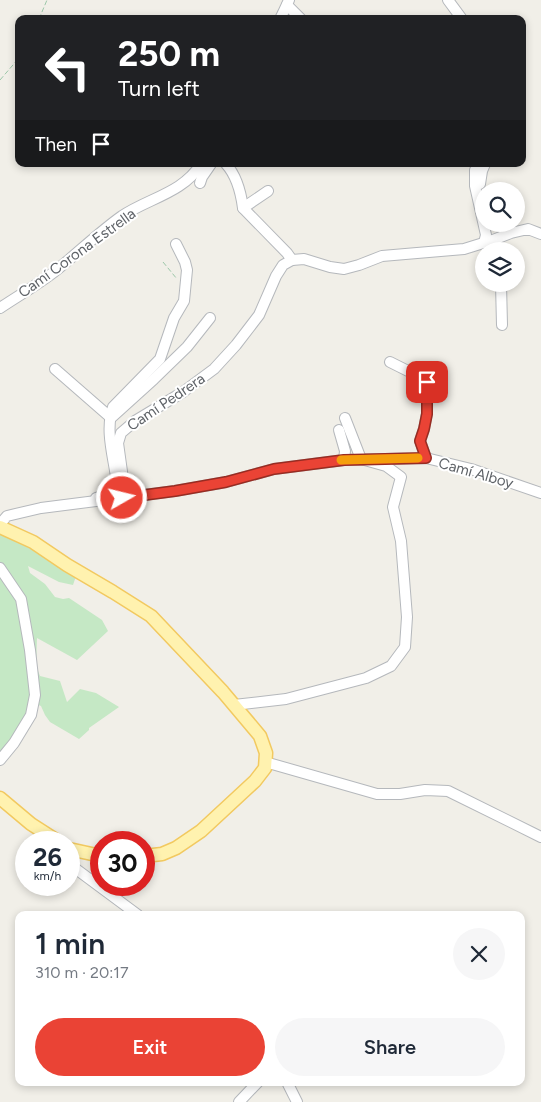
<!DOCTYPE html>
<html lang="en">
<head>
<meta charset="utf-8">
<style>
  :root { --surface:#fff; --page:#f6f6f7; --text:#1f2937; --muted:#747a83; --accent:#ea4335 }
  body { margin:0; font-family:Figtree,sans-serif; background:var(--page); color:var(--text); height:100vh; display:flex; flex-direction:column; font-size:19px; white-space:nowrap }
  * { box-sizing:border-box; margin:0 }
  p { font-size:16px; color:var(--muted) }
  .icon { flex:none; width:28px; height:28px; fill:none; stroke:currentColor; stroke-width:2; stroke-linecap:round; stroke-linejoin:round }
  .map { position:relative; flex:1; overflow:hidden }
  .side { position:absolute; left:15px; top:911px; width:510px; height:175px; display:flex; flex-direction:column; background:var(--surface); border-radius:10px; box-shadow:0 2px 8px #0003 }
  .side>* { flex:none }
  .hud { position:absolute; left:15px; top:15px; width:511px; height:152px; border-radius:10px; box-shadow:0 2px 8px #0003; background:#202124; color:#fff; overflow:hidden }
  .buttons { position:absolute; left:475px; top:182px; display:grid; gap:10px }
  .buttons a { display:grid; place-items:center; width:50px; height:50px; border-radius:50%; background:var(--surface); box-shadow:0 2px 8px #0003; font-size:25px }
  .speed { position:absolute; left:15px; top:831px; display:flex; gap:10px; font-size:25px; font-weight:700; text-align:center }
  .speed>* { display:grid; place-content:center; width:65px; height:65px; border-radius:50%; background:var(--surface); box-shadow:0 2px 8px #0003; line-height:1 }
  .speed small { font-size:12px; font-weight:400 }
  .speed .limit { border:8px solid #d22; background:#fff; color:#111 }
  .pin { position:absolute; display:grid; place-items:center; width:42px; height:42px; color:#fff; margin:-21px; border-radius:10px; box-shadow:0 2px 8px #0006 }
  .me { position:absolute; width:55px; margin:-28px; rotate:82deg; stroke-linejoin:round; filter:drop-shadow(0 0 4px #0008) }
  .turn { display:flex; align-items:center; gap:18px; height:105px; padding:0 20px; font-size:22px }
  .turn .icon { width:65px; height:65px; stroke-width:2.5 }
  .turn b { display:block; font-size:35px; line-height:42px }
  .then { display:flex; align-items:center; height:48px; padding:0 20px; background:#0003; gap:10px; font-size:19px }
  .round { display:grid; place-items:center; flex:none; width:52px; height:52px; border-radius:26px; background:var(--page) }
  .overview { display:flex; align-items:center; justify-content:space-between; height:85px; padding:0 20px }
  h1 { font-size:30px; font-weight:600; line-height:38px }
  .action { display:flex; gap:10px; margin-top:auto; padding:10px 20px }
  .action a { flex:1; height:58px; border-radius:30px; background:var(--accent); color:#fff; font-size:20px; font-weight:600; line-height:58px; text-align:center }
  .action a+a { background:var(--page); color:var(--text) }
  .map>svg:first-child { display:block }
  .green { fill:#c5e8c5 }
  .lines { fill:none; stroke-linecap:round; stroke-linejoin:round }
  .minor-casing { stroke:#b5b8bc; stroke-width:12 }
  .major-casing { stroke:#f2c960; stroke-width:15 }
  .path { stroke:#9cc7a9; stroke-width:1; stroke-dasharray:5 2.5; stroke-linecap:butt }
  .minor { stroke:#fff; stroke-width:10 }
  .major { stroke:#fff2af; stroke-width:12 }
  .route-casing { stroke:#982c22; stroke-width:12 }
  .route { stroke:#ea4335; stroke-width:9 }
  .slow { stroke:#f59e0b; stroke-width:9 }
  .labels { text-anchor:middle; stroke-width:4; stroke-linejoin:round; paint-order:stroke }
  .street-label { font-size:15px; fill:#5f6368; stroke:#fff }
</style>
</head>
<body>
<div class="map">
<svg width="541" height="1102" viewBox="0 0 541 1102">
  <rect width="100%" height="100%" fill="#f1efe8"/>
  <path class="green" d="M0,532L4,533L76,576L73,585L59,582L28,566L30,573L45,584L55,597L63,599L69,598L102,620L108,631L77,660L37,638L36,666L40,676L60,681L67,702L80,689L96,693L119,707L89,728V730L79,739L50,722L45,715L41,706L31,702C24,723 13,736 0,753Z"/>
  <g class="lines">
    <defs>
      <g id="minor">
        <path d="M448,0L462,19"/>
        <path d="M287,5L301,19"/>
        <path d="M280,19L283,13L289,0"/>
        <path d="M226,164C236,175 241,193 243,208"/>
        <path d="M475,170V186L486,235L484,243"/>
        <path d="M200,183L202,177L211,164"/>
        <path d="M480,184L482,171L485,164"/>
        <path d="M268,191L243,208L287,253L292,260"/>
        <path d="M493,240L496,251"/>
        <path d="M501,284L502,325"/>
        <path d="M0,308C18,296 37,285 54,272C77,254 98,233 122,216C149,198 183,193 201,164"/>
        <path d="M390,362L424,379L427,381V413L424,429L420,441L426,458"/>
        <path d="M55,369L110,417"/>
        <path d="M112,417L154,379L187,347L210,318"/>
        <path d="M339,430L345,451L344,460"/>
        <path d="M96,498C109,494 114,491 116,477C113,455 105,429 113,407L160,359L174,318L184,301L187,270L185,262L176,244"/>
        <path d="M122,498L124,486L118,443L121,433L135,421L183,392L214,369L236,345L259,315L276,276L283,265L292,260L304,259L330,267L344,269L359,265L382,256L464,249L493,240L511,233L528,229L541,234"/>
        <path d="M0,524L7,516L41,508L175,491L226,482L274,469L344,460L426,458L471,469L541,493"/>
        <path d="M0,568L21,599L30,650L35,695L31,715L14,743L0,760"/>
        <path d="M234,705L286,699L366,678L391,666L405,647L407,617L401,541L393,507L401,477L386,466L361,459L345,418"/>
        <path d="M265,762L377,794H400L425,790L448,791L541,837"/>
        <path d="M69,863L76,869L138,915"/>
        <path d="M287,1082L297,1102"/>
        <path d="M239,1102L258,1082"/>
      </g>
      <g id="major">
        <path d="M0,527L33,542L67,565L113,592L151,616L223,692L260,736L266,753L265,768L255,781L201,831L176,848L162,854L144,856"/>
        <path d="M0,798L31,824L59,842"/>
        <path d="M69,849L101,856"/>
      </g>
    </defs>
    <use href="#minor" class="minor-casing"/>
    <use href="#major" class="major-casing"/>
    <g class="path">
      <path d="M39,19L47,0"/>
      <path d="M0,80L19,58"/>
      <path d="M163,262L177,279"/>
    </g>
    <use href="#minor" class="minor"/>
    <use href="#major" class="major"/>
  </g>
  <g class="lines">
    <defs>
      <path id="route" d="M122,498L175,491L226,482L274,469L344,460L426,458L420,441L424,429L427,414V382"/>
    </defs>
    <use href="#route" class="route-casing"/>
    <use href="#route" class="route"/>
    <path class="slow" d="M341,460L418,458"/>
  </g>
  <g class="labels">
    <g class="street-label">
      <text transform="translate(77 253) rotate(-36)" y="5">Camí Corona Estrella</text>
      <text transform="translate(166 402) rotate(-34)" y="5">Camí Pedrera</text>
      <text transform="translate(476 473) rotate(16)" y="5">Camí Alboy</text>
    </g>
  </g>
</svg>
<div class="buttons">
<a><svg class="icon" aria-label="search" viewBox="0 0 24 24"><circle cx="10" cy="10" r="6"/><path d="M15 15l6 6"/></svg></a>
<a><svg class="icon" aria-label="layers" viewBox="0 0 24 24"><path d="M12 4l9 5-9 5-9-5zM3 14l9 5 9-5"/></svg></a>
</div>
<div class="speed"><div>26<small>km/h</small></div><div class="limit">30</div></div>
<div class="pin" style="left:427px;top:382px;background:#d93025"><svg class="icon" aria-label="arrive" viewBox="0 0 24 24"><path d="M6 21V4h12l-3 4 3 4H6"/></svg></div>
<svg class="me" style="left:122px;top:498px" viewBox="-20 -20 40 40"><circle r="17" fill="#ea4335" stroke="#fff" stroke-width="3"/><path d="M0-11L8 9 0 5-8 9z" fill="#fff"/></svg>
<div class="hud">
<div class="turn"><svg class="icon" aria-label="left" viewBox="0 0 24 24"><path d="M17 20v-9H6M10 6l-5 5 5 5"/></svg><div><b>250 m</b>Turn left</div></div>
<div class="then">Then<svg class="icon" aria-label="arrive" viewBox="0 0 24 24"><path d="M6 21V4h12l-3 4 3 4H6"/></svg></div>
</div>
<section class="side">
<div class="overview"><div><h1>1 min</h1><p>310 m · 20:17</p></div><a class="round"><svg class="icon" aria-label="close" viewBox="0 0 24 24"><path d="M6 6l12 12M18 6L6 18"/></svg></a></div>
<div class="action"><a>Exit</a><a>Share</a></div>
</section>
</div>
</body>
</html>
